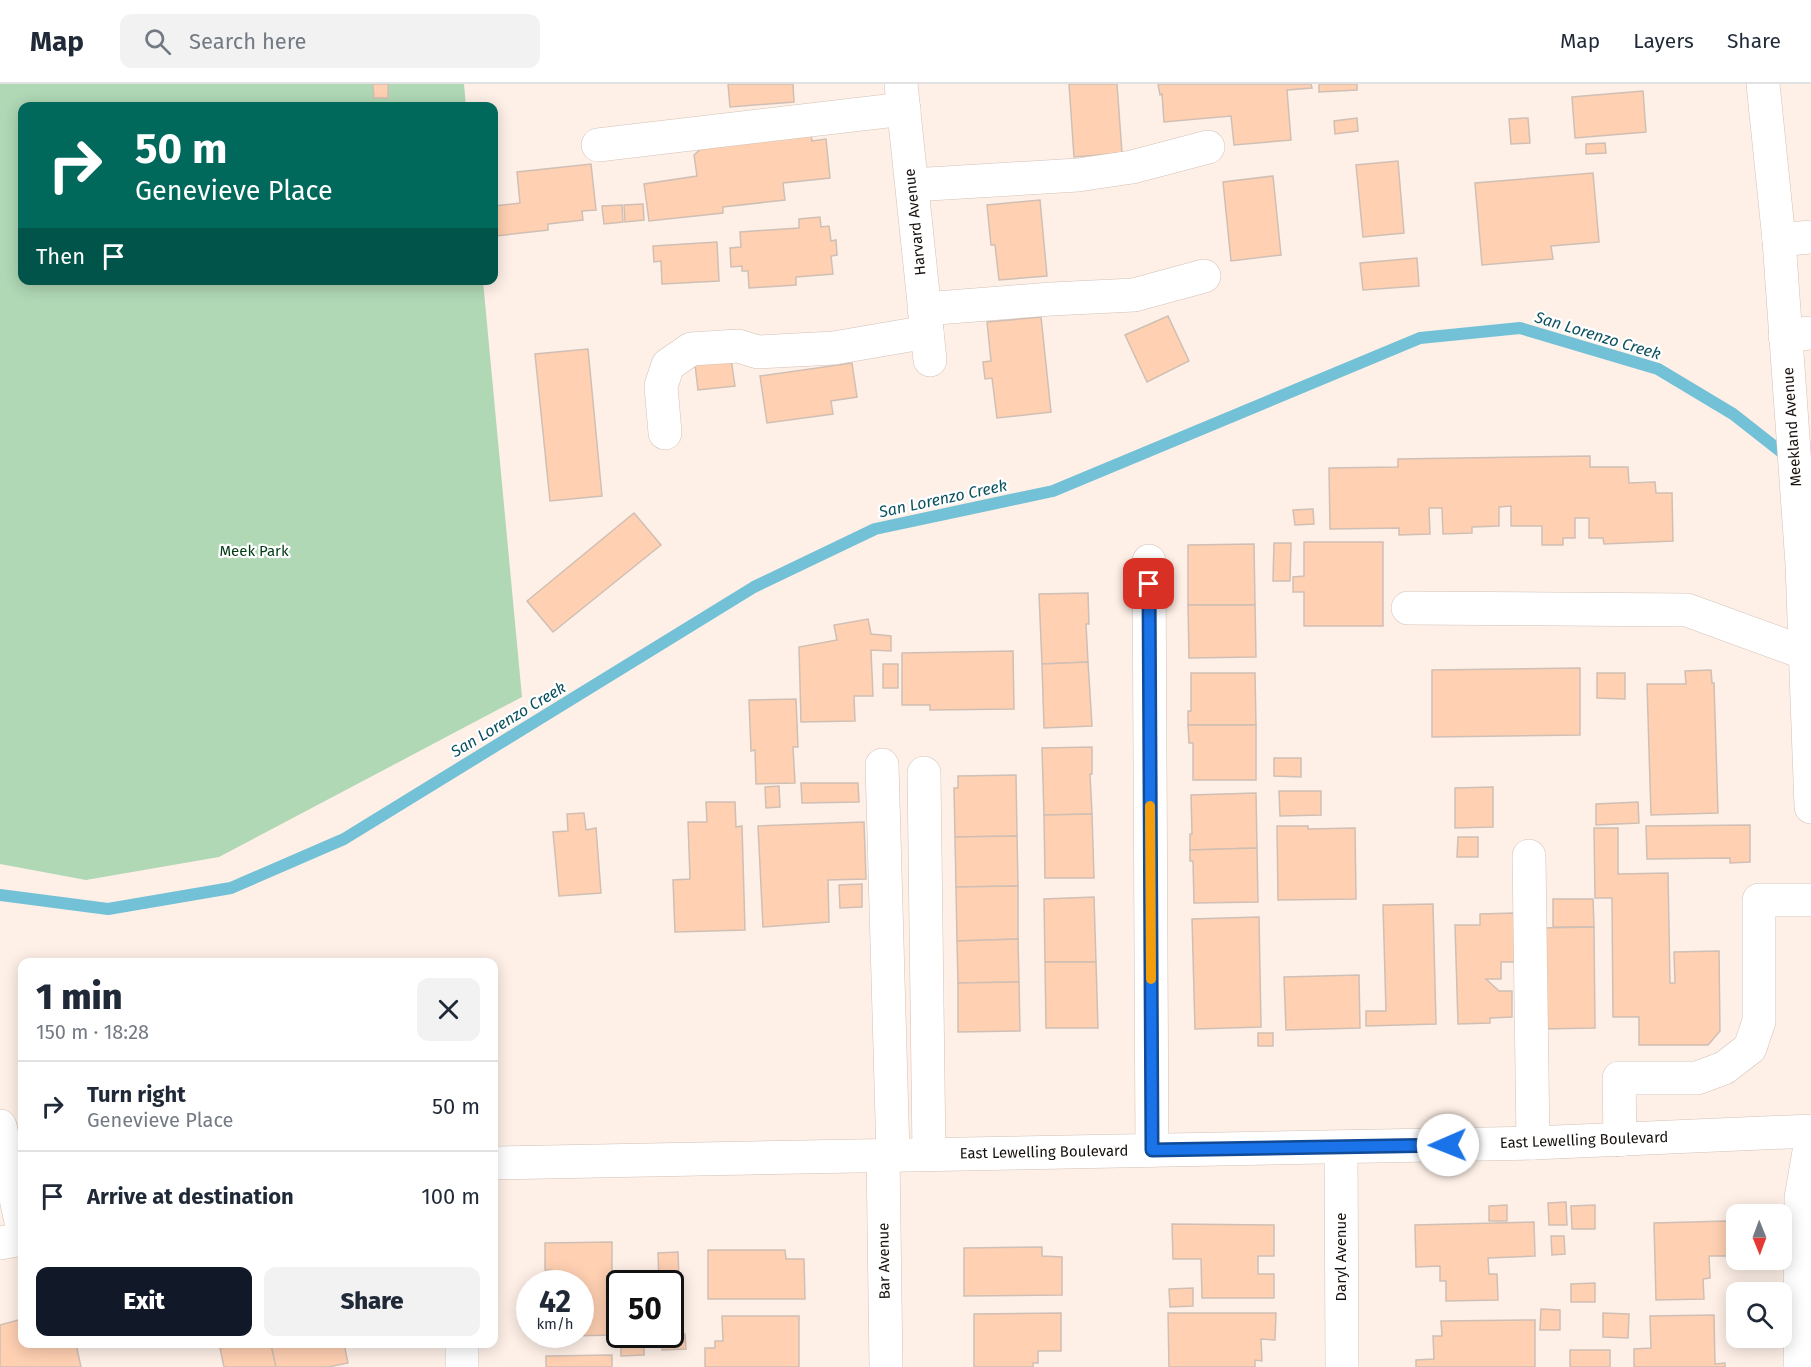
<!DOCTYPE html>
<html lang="en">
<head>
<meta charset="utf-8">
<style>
  :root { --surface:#fff; --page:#f2f2f3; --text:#1f2937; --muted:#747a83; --line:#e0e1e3; --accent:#111827 }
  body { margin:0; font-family:"Fira Sans",sans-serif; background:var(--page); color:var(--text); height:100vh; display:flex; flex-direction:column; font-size:22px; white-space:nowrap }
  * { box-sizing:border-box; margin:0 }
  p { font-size:20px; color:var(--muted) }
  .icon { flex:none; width:33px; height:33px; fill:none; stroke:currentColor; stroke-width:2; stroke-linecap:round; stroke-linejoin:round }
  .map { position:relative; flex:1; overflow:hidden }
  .details { position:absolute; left:18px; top:874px; width:480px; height:390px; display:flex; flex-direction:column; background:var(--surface); border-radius:12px; box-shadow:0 3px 15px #0003 }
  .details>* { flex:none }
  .banner { position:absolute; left:18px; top:18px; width:480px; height:183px; border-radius:12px; box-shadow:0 3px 15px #0003; background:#00695c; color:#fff; overflow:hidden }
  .needle { width:39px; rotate:179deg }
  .buttons { position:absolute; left:1726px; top:1120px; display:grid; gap:12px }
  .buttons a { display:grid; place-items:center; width:66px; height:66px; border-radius:12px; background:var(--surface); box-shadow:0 3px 15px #0003; font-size:30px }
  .speed { position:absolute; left:516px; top:1186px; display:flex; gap:12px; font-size:30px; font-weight:700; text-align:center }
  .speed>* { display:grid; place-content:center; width:78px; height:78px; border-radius:50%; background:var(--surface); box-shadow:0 3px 15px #0003; line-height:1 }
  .speed small { font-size:15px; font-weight:400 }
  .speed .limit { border:3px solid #111; border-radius:9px; background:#fff; color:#111 }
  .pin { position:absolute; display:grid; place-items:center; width:51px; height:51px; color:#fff; margin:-26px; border-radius:12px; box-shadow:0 3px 9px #0006 }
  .me { position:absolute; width:66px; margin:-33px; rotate:269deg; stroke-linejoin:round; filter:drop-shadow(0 0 4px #0008) }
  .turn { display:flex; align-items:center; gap:21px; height:126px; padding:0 18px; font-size:27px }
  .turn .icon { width:78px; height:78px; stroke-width:2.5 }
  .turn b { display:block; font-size:42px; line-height:51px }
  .then { display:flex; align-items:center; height:57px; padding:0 18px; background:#0003; gap:12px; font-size:22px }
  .round { display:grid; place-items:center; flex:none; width:63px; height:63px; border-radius:12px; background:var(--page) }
  .overview { display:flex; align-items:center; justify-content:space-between; height:102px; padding:0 18px }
  h1 { font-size:36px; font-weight:800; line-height:45px }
  .button { display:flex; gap:12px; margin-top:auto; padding:12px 18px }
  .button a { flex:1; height:69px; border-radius:12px; background:var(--accent); color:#fff; font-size:24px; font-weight:800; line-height:69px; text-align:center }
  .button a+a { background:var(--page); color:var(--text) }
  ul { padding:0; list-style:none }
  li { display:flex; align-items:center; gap:18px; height:90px; padding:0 18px; border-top:2px solid var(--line) }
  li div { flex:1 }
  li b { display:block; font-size:22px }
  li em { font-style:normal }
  header { display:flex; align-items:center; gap:36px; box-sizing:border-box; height:84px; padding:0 30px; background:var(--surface); border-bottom:2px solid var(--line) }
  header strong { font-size:28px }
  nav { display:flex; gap:33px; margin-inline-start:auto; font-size:21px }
  .search { width:420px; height:54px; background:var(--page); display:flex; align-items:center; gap:15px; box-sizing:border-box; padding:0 21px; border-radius:12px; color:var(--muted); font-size:22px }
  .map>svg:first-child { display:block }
  .green { fill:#b0d8b5 }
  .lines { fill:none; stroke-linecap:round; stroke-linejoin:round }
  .stream { stroke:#73c1d6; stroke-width:12 }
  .building { fill:#ffd0b2; stroke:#d0bfb4; stroke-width:1.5 }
  .minor-casing { stroke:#d3c1b6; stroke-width:34 }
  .major-casing { stroke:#d3c1b6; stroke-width:34 }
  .minor { stroke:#fff; stroke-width:33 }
  .major { stroke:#fff; stroke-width:33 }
  .route-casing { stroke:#114b97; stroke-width:15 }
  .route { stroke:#1a73e8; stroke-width:10 }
  .slow { stroke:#f59e0b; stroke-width:10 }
  .labels { text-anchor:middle; stroke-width:4.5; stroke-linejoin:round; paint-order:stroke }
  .street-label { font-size:15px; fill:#18120e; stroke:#fff }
  .park-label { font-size:15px; fill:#003c13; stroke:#fff }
  .water-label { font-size:16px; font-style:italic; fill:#0c5160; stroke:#fff }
</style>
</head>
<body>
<header>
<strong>Map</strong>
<div class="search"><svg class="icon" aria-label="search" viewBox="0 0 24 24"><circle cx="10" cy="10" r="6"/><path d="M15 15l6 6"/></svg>Search here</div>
<nav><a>Map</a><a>Layers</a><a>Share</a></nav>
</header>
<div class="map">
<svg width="1811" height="1283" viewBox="0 0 1811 1283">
  <rect width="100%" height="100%" fill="#fef0e7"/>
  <path class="green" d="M0,0H464L466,22H22V196L483,197L522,613L219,773L86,796L0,780Z"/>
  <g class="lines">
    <path class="stream" d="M0,811L108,825L231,804L344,755L754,503L875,445L1053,407L1420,254L1520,244L1658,285L1733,330L1789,374"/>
  </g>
  <g class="building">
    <path d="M373,0H388V14H374Z"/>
    <path d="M728,0H793L794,18L730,23Z"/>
    <path d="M1069,0H1117L1122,69L1074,73Z"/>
    <path d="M1158,0H1311L1312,4L1287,6L1291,56L1234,61L1231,32L1164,38L1162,10L1160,11Z"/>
    <path d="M1319,0H1357V6L1319,8Z"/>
    <path d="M1643,7L1646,48L1575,54L1572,13Z"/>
    <path d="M1357,34L1358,47L1335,50L1334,37Z"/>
    <path d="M1528,34L1530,59L1511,60L1509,35Z"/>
    <path d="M810,46L812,57L826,55L830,94L783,99L785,116L723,123V129L649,137L644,100L697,92L694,71L703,63Z"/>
    <path d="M1605,59L1606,69L1586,70V60Z"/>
    <path d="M1398,77L1404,149L1363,153L1356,81Z"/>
    <path d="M591,80L596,126L582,127L583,136L548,140V146L496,152L494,122L520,119L517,88Z"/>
    <path d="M1593,89L1599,158L1551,162L1553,175L1482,181L1475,99Z"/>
    <path d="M1273,92L1281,171L1231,177L1223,98Z"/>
    <path d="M1040,116L1047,192L999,196L995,161H991L987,121Z"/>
    <path d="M643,120L644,136L625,138L624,121Z"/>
    <path d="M622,121L623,138L604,140L602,122Z"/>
    <path d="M820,133L821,143L829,142L831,157L836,156L837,171L831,172L833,190L796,193V201L749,204L748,187H742V182L731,183L730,164L741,163L740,148L799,144V135Z"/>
    <path d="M717,158L719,197L662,200L661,177L654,178L653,162Z"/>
    <path d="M1417,174L1419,202L1363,206L1360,179Z"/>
    <path d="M1168,232L1189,277L1147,298L1125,251Z"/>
    <path d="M1041,233L1051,328L997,334L992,294L985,295L983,278L991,277L987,238Z"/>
    <path d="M588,265L602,412L550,417L535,270Z"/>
    <path d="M730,268L735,302L698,306L694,272Z"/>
    <path d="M852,279L857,313L831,317L833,330L767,339L760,292Z"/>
    <path d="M1590,372V383H1628L1629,399L1655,398L1656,409H1672L1673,457L1604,460L1603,454H1589V434H1575V454H1563V461H1542V442H1511V422L1499,423V442L1472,443V449L1443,450L1442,424H1429L1430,450L1399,451V444L1330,445L1329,384L1398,383V375Z"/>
    <path d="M1313,425L1314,440L1295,441L1293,426Z"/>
    <path d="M634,429L661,461L553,548L527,517Z"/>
    <path d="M1304,458H1383V542H1304V508H1293V493L1304,492Z"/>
    <path d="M1274,459H1291L1290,497H1273Z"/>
    <path d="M1254,460L1255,521H1188V461Z"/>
    <path d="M1088,509L1089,540H1086L1088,578L1042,580L1039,510Z"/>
    <path d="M1188,521H1255L1256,573L1189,574Z"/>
    <path d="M868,535L871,550L891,552V567L871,566L873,612H854L855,637L801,638L799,563L837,556L834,541Z"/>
    <path d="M1013,567L1014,625L930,626V621H902V569Z"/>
    <path d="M1088,578L1092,642L1044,644L1042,580Z"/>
    <rect x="883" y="580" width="15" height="24"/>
    <path d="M1580,584V651L1432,653V586Z"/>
    <path d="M1711,586L1712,599H1714L1718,729L1651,731L1647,600H1686L1685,587Z"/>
    <path d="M1191,589H1255L1256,641H1188V627H1191Z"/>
    <path d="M1597,589H1625V615L1597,614Z"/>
    <path d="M796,615L798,663H793L795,699L756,700L755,666L751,667L749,616Z"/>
    <path d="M1188,641H1256V696H1193V659H1189Z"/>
    <path d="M1092,663V690H1090L1092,730L1044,731L1042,664Z"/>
    <path d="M1274,674H1301V693L1274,692Z"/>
    <path d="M1016,691L1017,752L955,753L954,704H958V692Z"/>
    <path d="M801,699H858L859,718L802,719Z"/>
    <path d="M779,702L780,723L766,724L765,703Z"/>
    <path d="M1493,703V743L1455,744V704Z"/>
    <path d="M1279,707H1321V731L1280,732Z"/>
    <path d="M1256,709L1257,764L1190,766V750H1192L1191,711Z"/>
    <path d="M706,718H735L736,743L742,742L745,846L675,848L673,796L690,795L688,738H707Z"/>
    <path d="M1638,718L1639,739L1596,741V720Z"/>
    <path d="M584,729L586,746L596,744L601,809L559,812L553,748L568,747L567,730Z"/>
    <path d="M1092,730L1094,794H1045L1044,731Z"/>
    <path d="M864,738L866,795L828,796L829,838L763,843L758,742Z"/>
    <path d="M1750,741V778L1730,779V774L1647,775L1646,742Z"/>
    <path d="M1277,742H1308V745L1355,744L1356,815L1278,816Z"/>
    <path d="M1594,744H1618V790L1668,789L1670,899H1675L1674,868L1719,867L1720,947L1708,961H1639V933H1613L1612,814H1595Z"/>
    <path d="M1017,752L1018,802L956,803L955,753Z"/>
    <path d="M1458,753H1478V773H1457Z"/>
    <path d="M1257,764L1258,818L1194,819L1193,777H1190V766Z"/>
    <path d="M862,800V823L840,824L839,801Z"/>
    <path d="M1018,802V855L957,857L956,803Z"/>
    <path d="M1094,813L1096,878H1045L1044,815Z"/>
    <path d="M1553,815H1593L1594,843H1553Z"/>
    <path d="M1433,820L1436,940L1366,942V927H1386L1383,821Z"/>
    <path d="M1514,829L1516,878H1501V895H1486L1499,907H1512V933L1490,934V939L1458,940L1455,841H1480V830Z"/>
    <path d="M1259,833L1261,943L1195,945L1192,835Z"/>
    <path d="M1594,843L1595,944L1540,945L1539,844Z"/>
    <path d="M1018,855L1019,898L958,899L957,857Z"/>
    <path d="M1045,878H1096L1098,944H1046Z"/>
    <path d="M1359,891L1360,944L1286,946L1284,893Z"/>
    <path d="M1019,898L1020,947L958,948V899Z"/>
    <rect x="1258" y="949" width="15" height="13"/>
    <path d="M1566,1118L1567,1141H1549L1548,1119Z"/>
    <path d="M1507,1121V1137H1489V1122Z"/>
    <path d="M1595,1121V1145H1572L1571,1122Z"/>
    <path d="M1727,1137L1728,1172H1709L1710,1194L1703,1195L1704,1215L1656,1216L1654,1139Z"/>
    <path d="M1534,1138L1535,1172L1488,1174L1489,1190H1497L1498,1216L1446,1217V1197H1440V1182L1416,1183L1415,1141Z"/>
    <path d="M1172,1140L1274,1141V1172H1258V1190H1274V1214H1202L1201,1175H1173Z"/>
    <path d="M1551,1152H1564L1565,1170L1552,1171Z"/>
    <path d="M612,1158V1251L571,1252L580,1251V1200H553L552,1186H545V1159Z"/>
    <path d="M1042,1163V1172L1062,1173V1211L964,1212V1164Z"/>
    <path d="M708,1166H785L786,1175H804L805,1215H708Z"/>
    <path d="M678,1168L680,1222H670V1200H659L658,1169Z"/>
    <path d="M1595,1199V1218H1571V1200Z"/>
    <path d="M1193,1204V1222L1170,1223L1169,1205Z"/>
    <path d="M1541,1225L1560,1226V1246H1540Z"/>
    <path d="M1061,1229V1267H1038V1279H1033V1283H974V1230Z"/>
    <path d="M1168,1229H1276L1275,1256L1261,1255L1262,1277L1255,1276V1283H1169Z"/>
    <path d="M1603,1229L1629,1230L1628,1254L1603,1253Z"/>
    <path d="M1714,1231L1715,1280L1725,1279V1283H1634V1265L1651,1264L1650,1232Z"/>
    <path d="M722,1232H799V1283H705V1264H715V1257H723Z"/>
    <path d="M22,1235V1260H76L81,1283H0V1241Z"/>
    <path d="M1535,1236V1283H1416V1276L1434,1275L1433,1252H1442L1441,1237Z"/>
    <path d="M685,1250L686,1265L662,1266V1251Z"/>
    <path d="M644,1256V1271L621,1272V1257Z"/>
    <path d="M243,1260H271L276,1283H224L220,1264Z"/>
    <path d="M271,1260H344L348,1279L328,1283H276Z"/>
    <rect x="1570" y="1266" width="40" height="17"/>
    <path d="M612,1271V1283H546V1272Z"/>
  </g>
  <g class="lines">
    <defs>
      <g id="minor">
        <path d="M901,0L930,276"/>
        <path d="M598,61L904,25"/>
        <path d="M912,101L1078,91L1132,83L1208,63"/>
        <path d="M1779,156L1811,153"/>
        <path d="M924,225L1051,215L1134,211L1204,192"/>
        <path d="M1785,252L1811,249"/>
        <path d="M665,349L661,302L668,281L691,265L738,262L758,268L834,264L927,248"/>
        <path d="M1149,477L1152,1066"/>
        <path d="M1408,524L1687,526L1805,569"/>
        <path d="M882,681L893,1071"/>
        <path d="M924,689L929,1070"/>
        <path d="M1529,772L1533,1059"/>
        <path d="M0,1042L22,1142"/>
        <path d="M1620,1056L1619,994H1697L1724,984L1750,964L1759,937V816H1811"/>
        <path d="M1341,1063L1342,1283"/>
        <path d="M883,1071L886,1283"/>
        <path d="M462,1260V1283"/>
        <path d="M1800,1283L1801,1114L1811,1056"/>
      </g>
      <g id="major">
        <path d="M1763,0L1779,156L1802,480L1811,723"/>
        <path d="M494,1079L1533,1059L1811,1047"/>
        <path d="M0,1159L22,1155"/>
      </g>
    </defs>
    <use href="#minor" class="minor-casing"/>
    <use href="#major" class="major-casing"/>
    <use href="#minor" class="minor"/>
    <use href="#major" class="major"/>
  </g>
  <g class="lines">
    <defs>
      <path id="route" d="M1149,500L1152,1066L1448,1061"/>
    </defs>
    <use href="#route" class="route-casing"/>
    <use href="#route" class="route"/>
    <path class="slow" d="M1150,722L1151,895"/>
  </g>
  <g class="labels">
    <g class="street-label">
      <text transform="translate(915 138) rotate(-96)" y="5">Harvard Avenue</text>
      <text transform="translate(1792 343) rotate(-94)" y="5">Meekland Avenue</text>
      <text transform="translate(1584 1056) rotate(-2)" y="5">East Lewelling Boulevard</text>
      <text transform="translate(1044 1068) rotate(-1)" y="5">East Lewelling Boulevard</text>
      <text transform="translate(1341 1173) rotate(-90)" y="5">Daryl Avenue</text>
      <text transform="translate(884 1177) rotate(-91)" y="5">Bar Avenue</text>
    </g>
    <g class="park-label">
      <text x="254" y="472">Meek Park</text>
    </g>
    <g class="water-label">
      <text transform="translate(1598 251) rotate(17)" y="6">San Lorenzo Creek</text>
      <text transform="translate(943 414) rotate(-12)" y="6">San Lorenzo Creek</text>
      <text transform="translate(508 635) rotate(-31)" y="6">San Lorenzo Creek</text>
    </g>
  </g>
</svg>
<div class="buttons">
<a><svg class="needle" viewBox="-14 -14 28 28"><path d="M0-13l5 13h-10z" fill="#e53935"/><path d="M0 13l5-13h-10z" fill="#747a83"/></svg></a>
<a><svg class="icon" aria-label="search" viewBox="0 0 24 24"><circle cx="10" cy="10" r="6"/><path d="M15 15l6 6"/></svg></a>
</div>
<div class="speed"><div>42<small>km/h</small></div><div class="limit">50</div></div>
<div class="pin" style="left:1149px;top:500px;background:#d93025"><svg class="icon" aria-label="arrive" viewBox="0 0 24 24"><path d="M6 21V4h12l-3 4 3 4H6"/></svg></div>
<svg class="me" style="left:1448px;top:1061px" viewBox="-20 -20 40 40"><circle r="19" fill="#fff"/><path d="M0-13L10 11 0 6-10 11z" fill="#1a73e8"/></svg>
<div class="banner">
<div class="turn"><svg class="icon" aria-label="right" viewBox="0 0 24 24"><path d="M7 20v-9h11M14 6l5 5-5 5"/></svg><div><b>50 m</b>Genevieve Place</div></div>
<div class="then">Then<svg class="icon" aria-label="arrive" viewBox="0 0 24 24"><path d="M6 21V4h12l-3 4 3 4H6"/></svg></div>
</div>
<section class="details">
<div class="overview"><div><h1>1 min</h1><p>150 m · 18:28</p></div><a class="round"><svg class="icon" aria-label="close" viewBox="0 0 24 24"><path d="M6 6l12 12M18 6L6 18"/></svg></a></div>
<ul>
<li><svg class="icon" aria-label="right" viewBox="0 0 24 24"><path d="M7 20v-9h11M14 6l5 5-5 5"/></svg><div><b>Turn right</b><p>Genevieve Place</p></div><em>50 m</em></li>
<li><svg class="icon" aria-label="arrive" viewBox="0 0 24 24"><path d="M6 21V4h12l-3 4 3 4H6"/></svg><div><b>Arrive at destination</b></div><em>100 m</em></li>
</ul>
<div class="button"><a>Exit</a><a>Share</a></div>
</section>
</div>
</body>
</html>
